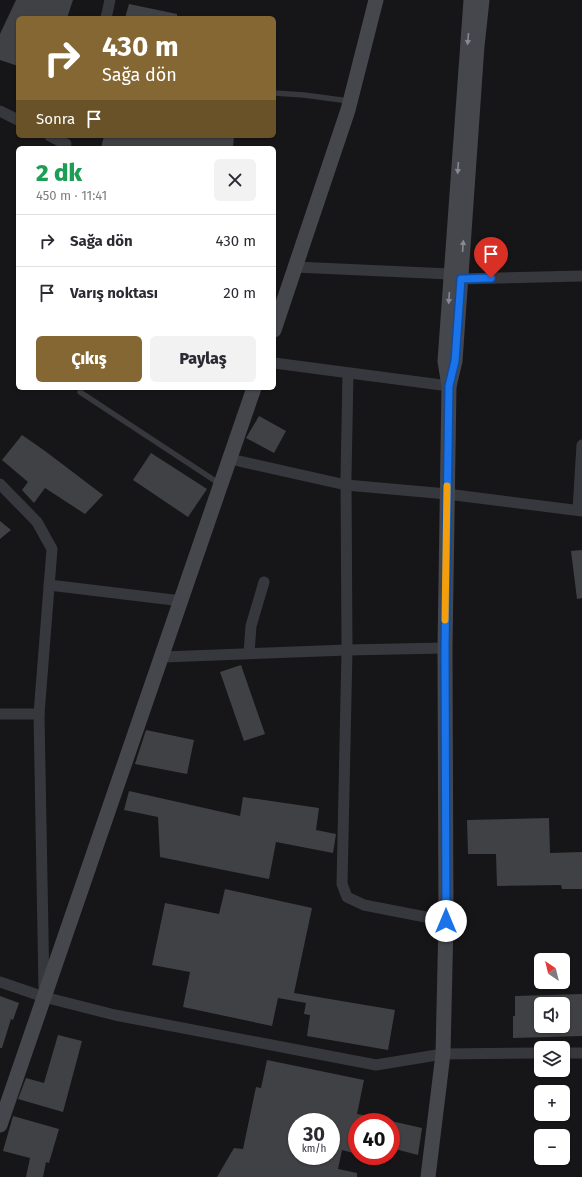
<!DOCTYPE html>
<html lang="tr">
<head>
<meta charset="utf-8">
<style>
  :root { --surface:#fff; --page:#f2f2f3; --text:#2b2b33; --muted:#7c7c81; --line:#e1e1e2; --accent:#856733 }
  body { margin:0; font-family:"Fira Sans",sans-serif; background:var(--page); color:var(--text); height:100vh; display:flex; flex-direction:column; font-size:15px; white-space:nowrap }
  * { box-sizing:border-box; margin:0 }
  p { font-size:13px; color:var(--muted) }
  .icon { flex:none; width:22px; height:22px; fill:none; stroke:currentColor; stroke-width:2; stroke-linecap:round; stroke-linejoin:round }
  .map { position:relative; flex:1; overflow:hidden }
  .panel { position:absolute; left:16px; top:146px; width:260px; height:244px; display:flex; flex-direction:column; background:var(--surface); border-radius:6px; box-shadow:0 1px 3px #0004 }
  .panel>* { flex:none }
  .banner { position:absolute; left:16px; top:16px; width:260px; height:122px; border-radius:6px; box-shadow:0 1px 3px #0004; background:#856733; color:#fff; overflow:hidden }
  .needle { width:26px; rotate:325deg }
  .controls { position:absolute; left:534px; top:953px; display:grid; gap:8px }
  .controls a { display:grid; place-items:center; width:36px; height:36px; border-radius:6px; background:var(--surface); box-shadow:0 1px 3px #0004; font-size:20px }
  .speed { position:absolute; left:288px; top:1113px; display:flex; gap:8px; font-size:20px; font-weight:700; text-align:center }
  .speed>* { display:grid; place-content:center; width:52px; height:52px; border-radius:50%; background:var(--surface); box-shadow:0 1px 3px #0004; line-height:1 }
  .speed small { font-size:10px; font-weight:400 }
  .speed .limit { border:6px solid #d22; background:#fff; color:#111 }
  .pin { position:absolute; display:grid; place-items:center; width:34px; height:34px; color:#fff; margin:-41px -17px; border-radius:50% 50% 50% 0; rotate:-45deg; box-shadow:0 0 4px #0007 }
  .pin .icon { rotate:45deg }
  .me { position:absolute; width:44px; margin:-22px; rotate:0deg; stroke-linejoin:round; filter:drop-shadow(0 0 3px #0008) }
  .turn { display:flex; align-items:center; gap:14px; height:84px; padding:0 20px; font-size:18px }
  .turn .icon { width:52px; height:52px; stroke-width:2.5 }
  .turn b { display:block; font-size:28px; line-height:34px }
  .then { display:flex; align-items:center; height:38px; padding:0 20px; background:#0003; gap:8px; font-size:15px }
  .round { display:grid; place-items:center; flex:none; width:42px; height:42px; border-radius:6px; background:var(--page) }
  .summary { display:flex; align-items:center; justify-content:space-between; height:68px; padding:0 20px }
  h1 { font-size:24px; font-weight:800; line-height:30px; color:#1e9e55 }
  .cta { display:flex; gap:8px; margin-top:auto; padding:8px 20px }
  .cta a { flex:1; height:46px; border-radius:6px; background:var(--accent); color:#fff; font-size:16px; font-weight:800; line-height:46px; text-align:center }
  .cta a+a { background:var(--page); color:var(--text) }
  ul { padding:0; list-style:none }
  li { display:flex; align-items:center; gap:12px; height:52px; padding:0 20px; border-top:1px solid var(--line) }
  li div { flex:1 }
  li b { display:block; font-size:15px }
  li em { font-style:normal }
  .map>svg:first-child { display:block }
  .building { fill:#404145; fill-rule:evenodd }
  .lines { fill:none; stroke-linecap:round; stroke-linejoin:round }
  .lane { stroke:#37383d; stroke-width:5.5 }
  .street { stroke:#37383d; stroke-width:11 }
  .secondary { stroke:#45474d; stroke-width:15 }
  .oneway { fill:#858993 }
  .route-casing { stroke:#114b97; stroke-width:10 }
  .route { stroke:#1a73e8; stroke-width:7 }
  .slow { stroke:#f59e0b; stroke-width:7 }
</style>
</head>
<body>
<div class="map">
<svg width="582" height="1177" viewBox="0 0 582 1177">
  <rect width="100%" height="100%" fill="#161618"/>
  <g class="building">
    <path d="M16,0H73L67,18H18V66L0,60V34Z"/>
    <path d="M129,4L177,14V18H125Z"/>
    <path d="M104,136H234L233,148H101Z"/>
    <path d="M259,416L286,431L274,453L246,438Z"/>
    <path d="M22,435L45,451L103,495L85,514L45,488L34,503L22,490L28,482L2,460Z"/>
    <path d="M151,453L207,489L188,517L133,480Z"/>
    <path d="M0,521L11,530L0,539Z"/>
    <path d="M582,550V598L577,599L571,551Z"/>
    <path d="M241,665L265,734L244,741L220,672Z"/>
    <path d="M146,730L194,740L187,774L135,764Z"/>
    <path d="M129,791L240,816L243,797L319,808L316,830L336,834L333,853L276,842L269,879L160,857L158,817L124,810Z"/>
    <path d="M549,818L550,853L582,852V889H562L561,885L497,886L496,854H468L467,820Z"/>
    <path d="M225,889L312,908L294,993L395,1010L388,1050L307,1036L310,1015L304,1014L306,1003L278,998L272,1026L183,1007L190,972L152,965L165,903L219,914Z"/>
    <path d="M582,994V1036L513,1038V1016H515V996ZM541,1004H563V1026H541Z"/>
    <path d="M0,996L19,1003L13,1020L11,1019L2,1048H0Z"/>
    <path d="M58,1035L82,1041L63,1112L18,1099L26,1078L44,1083Z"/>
    <path d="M267,1060L364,1080L357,1114L379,1118V1122H357V1154L342,1150L338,1169L357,1173V1177H217L234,1148L243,1149L256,1087L261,1088ZM297,1122H331V1156H297Z"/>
    <path d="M13,1116L59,1129L49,1163L46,1162L43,1177H26L30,1158L3,1151Z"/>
    <path d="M391,1121L422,1128L418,1155L391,1148Z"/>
  </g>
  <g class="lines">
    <g class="lane">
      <path d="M274,93L304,95L349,101"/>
      <path d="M80,392L220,484"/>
    </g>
    <g class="street">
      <path d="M106,18L110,0"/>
      <path d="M0,111L18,120"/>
      <path d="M50,136L66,144"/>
      <path d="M295,267L450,274"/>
      <path d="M461,279L582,276"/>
      <path d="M274,363L449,386"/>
      <path d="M348,373L346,476L347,650L342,884L347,897L364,905L446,921"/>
      <path d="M230,459L346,485L447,494L582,511"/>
      <path d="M0,484L37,522L52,549L39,714L44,990"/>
      <path d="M578,510L582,445"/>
      <path d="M49,585L182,601"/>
      <path d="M249,653L251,626L264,582"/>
      <path d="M163,657L347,650L445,648"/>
      <path d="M0,714H39"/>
      <path d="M0,982L44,997L115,1015L376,1065L443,1054L541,1053"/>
      <path d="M563,1053H582"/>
    </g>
    <g class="secondary">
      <path d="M471,0L445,361L449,386L455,361L477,46L482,0"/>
      <path d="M274,330L348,110L376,0"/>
      <path d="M0,1125L254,388"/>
      <path d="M428,1177L443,1054L446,921L445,648L449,386"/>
    </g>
  </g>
  <defs><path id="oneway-solid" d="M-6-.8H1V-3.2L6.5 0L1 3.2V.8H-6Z"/></defs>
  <g class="oneway">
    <use href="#oneway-solid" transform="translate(468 39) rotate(95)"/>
    <use href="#oneway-solid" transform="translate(458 168) rotate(94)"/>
    <use href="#oneway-solid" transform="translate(463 246) rotate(-86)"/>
    <use href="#oneway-solid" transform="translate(449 298) rotate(94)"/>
  </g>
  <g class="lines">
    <defs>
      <path id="route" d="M446,921L445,648L449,386L455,361L461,279L491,278"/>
    </defs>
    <use href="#route" class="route-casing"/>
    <use href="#route" class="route"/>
    <path class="slow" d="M445,620L447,486"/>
  </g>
</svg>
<div class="controls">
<a><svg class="needle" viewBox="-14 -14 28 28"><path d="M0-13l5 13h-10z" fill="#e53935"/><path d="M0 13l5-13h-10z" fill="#7c7c81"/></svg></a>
<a><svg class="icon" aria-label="sound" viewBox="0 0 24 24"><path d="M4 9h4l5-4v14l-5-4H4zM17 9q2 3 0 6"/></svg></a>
<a><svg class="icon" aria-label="layers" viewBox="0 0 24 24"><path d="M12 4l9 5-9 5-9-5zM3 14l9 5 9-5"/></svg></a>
<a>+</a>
<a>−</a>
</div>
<div class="speed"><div>30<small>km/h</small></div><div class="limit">40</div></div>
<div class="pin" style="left:491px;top:278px;background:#d93025"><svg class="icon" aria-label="arrive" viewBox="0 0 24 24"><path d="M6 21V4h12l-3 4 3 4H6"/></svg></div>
<svg class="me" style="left:446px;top:921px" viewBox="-20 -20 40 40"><circle r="19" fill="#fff"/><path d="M0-13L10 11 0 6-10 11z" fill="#1a73e8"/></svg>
<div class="banner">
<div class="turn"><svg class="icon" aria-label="right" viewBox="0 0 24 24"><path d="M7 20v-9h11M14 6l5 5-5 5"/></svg><div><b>430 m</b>Sağa dön</div></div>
<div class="then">Sonra<svg class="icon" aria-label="arrive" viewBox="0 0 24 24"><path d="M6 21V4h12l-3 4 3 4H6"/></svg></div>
</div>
<section class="panel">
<div class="summary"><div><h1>2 dk</h1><p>450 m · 11:41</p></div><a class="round"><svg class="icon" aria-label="close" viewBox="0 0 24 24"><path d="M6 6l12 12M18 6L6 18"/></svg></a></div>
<ul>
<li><svg class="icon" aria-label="right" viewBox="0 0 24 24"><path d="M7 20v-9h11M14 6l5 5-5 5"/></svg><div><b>Sağa dön</b></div><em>430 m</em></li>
<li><svg class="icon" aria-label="arrive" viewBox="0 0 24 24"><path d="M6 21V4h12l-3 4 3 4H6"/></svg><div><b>Varış noktası</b></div><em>20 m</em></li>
</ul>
<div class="cta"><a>Çıkış</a><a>Paylaş</a></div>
</section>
</div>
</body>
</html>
